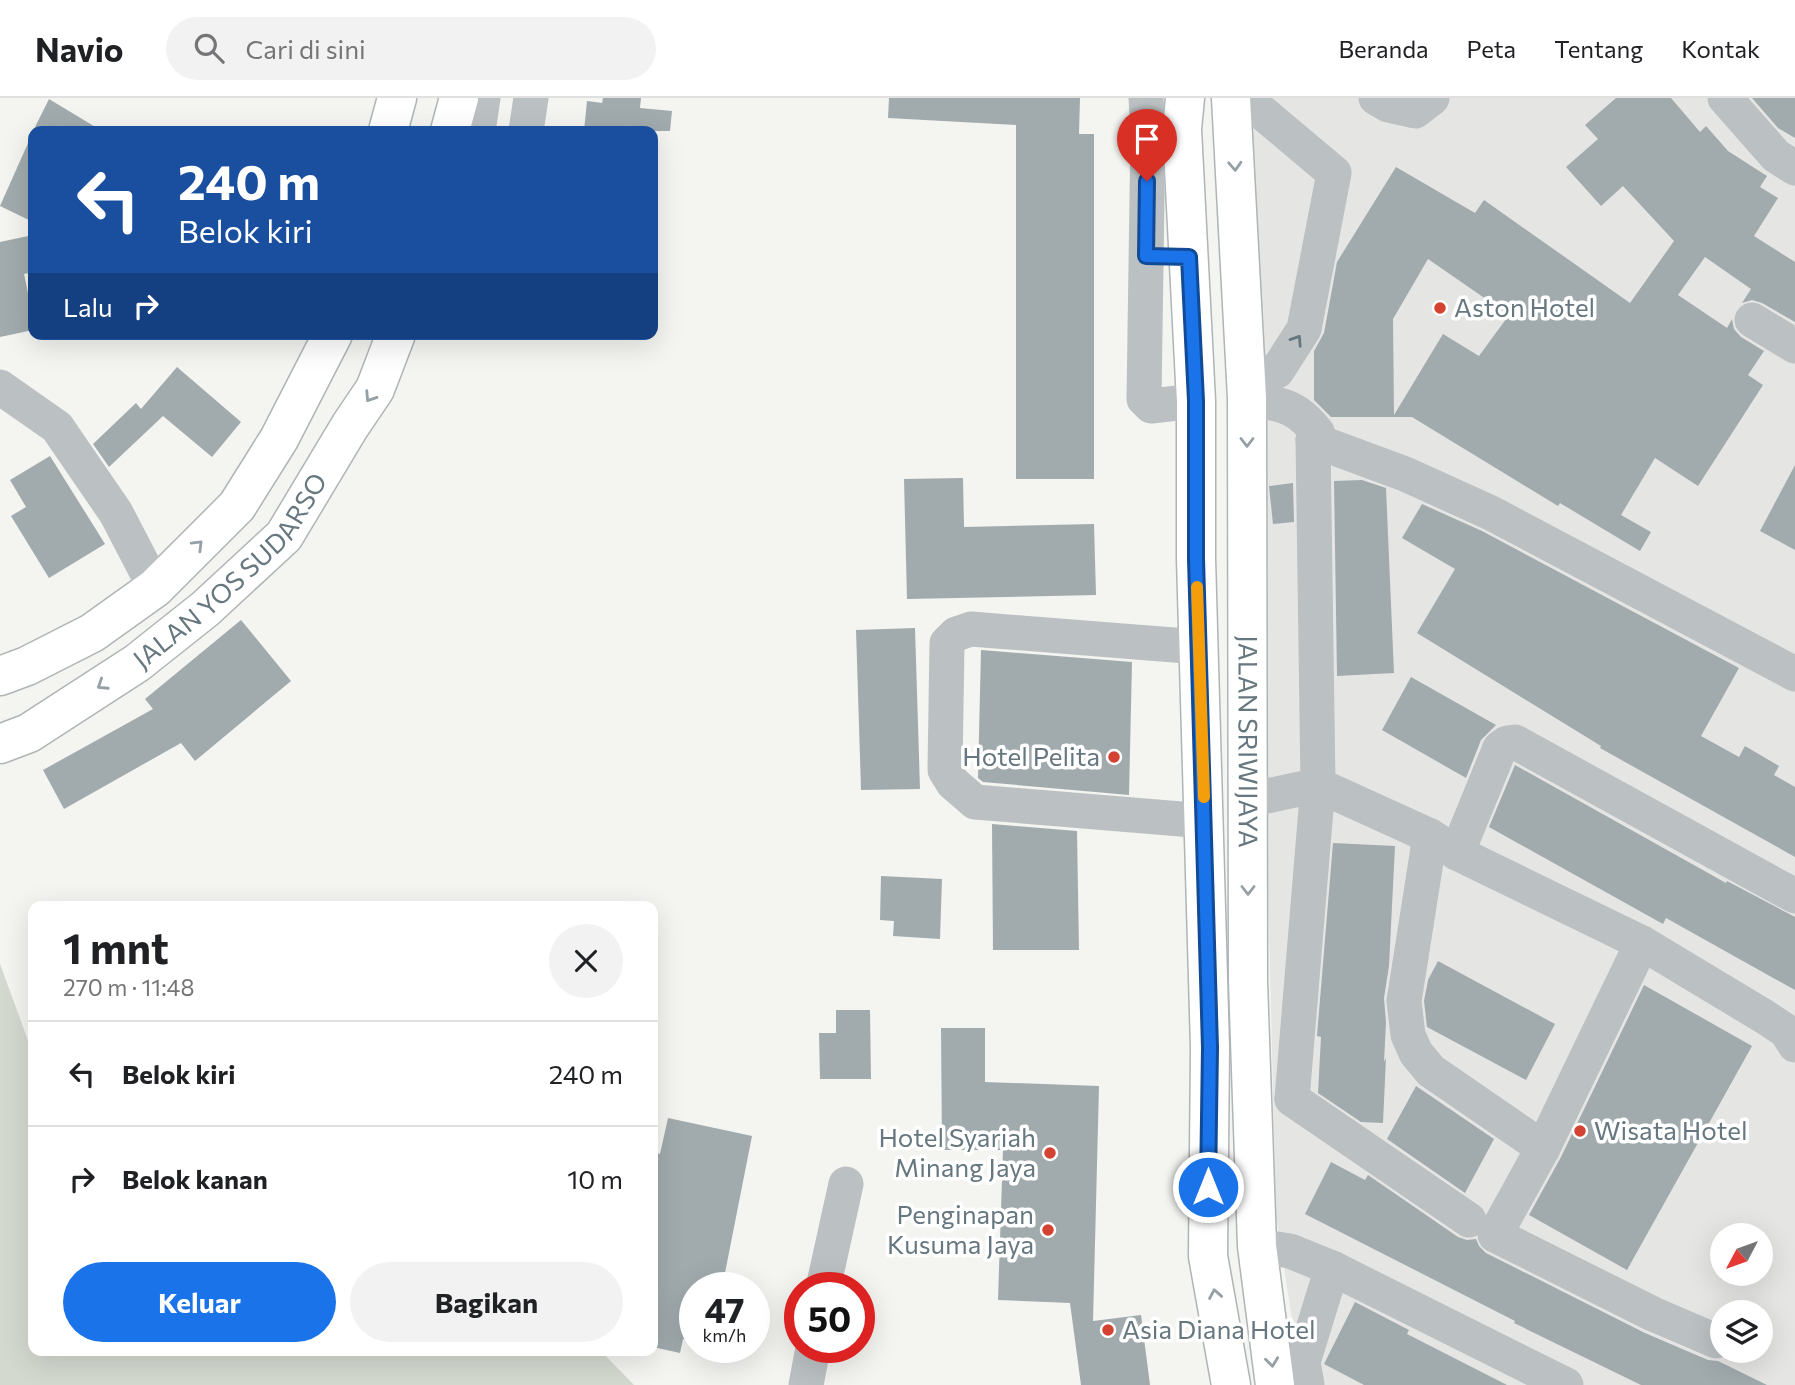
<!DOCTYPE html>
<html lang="id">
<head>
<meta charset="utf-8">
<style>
  :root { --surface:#fff; --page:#f2f2f2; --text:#202124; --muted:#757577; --line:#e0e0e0; --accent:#1a73e8 }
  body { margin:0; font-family:Commissioner,sans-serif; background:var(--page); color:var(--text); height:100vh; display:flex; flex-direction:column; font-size:26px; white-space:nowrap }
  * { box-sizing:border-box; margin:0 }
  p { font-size:23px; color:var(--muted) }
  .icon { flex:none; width:38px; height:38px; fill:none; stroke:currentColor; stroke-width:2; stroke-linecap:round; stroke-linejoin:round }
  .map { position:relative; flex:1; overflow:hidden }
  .panel { position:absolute; left:28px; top:803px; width:630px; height:455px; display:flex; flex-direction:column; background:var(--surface); border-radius:14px; box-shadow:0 7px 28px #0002 }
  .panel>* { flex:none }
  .banner { position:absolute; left:28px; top:28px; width:630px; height:214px; border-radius:14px; box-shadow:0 7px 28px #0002; background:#1a4fa0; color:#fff; overflow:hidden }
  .needle { width:46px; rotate:229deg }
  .controls { position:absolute; left:1710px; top:1125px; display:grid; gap:14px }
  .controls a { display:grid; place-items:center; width:63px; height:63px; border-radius:50%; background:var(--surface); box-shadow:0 7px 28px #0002; font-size:35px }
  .speed { position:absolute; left:679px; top:1174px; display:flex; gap:14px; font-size:35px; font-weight:700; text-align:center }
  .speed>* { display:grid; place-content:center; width:91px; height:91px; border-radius:50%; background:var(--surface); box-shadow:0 7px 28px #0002; line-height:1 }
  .speed small { font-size:18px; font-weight:400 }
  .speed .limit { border:10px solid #d22; background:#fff; color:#111 }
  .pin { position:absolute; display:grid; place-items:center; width:60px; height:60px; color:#fff; margin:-72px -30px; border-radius:50% 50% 50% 0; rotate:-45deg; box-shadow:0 0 7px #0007 }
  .pin .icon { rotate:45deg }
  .me { position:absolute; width:77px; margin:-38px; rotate:0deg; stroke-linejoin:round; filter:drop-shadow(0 0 5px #0008) }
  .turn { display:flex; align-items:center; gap:24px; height:147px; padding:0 35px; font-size:32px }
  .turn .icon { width:91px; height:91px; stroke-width:2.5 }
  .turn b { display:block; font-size:49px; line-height:60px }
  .then { display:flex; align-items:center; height:66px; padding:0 35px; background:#0003; gap:14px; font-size:26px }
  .round { display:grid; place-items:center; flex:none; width:74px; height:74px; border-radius:37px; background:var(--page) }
  .overview { display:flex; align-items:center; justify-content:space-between; height:119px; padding:0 35px }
  h1 { font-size:42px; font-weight:700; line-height:52px }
  .button { display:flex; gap:14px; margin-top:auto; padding:14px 35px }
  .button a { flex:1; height:80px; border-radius:42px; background:var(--accent); color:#fff; font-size:28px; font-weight:700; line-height:80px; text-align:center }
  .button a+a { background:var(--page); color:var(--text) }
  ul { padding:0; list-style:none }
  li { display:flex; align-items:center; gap:21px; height:105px; padding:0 35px; border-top:2px solid var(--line) }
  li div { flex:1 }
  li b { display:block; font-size:26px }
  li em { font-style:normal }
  header { display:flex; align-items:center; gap:42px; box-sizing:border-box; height:98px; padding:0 35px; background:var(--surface); border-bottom:2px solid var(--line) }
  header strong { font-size:33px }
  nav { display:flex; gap:38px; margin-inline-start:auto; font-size:24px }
  .search { width:490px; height:63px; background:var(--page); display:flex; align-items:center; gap:18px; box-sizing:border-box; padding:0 24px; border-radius:38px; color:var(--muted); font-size:26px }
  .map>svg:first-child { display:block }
  .built { fill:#e5e5e4; fill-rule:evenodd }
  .green { fill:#d4d9d0 }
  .building { fill:#a1aaad; fill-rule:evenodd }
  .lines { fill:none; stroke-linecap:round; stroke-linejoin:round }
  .major-casing { stroke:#afb4b6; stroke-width:41 }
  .minor { stroke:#bbc0c2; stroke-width:35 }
  .major { stroke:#fff; stroke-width:38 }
  .oneway { stroke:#94a0a5 }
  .oneway2 { stroke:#66777f }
  .route-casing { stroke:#114b97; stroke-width:18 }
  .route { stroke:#1a73e8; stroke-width:12 }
  .slow { stroke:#f59e0b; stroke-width:12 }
  .poi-dot { fill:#d34232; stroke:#fff; stroke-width:2.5 }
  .labels { text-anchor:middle; stroke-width:7; stroke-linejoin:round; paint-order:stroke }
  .poi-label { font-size:26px; fill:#66777f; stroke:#fff; text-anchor:start }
  .street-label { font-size:26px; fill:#66777f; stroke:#fff }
</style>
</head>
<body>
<header>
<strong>Navio</strong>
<div class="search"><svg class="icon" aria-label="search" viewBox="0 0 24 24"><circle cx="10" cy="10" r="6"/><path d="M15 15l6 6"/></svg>Cari di sini</div>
<nav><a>Beranda</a><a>Peta</a><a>Tentang</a><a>Kontak</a></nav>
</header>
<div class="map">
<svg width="1795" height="1287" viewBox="0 0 1795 1287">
  <rect width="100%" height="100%" fill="#f4f4f1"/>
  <path class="built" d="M1249,0H1795V1287H1305L1294,1234L1276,1119ZM1722,1138H1760V1176H1722ZM1722,1214H1760V1253H1722Z"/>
  <path class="green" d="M0,866L33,956V1253H601L634,1287H0Z"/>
  <g class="building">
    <path d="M603,0H641L640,10L672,13L670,33H584L587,3L602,5Z"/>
    <path d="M889,0H1080L1079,36H1094V381H1016V27L888,20Z"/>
    <path d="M1616,0H1671L1700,34L1706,28L1728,53L1767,78L1760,89L1778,100L1754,138L1795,164V224L1762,205L1752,202L1742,205L1751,191L1705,159L1678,197L1727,230L1732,221L1734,231L1741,239L1764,253L1748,277L1763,287L1698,388L1655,360L1621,417L1651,434L1640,453L1560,405L1558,408L1412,319H1331L1314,302V253L1324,235L1337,164L1396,69L1475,115L1484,102L1630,205L1674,143L1623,88L1601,108L1566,69L1598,41L1585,27ZM1428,161L1509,217L1479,258L1443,236L1394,317L1393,221Z"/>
    <path d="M1752,0H1795V40L1778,30Z"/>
    <path d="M49,1L102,33H33Z"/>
    <path d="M33,34V124L0,108Z"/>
    <path d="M33,137V174L24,176L33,219V232L0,239V144Z"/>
    <path d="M177,269L241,324L212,359L163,318L109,369L93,346L136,305L141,311Z"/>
    <path d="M50,358L105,446L49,480L11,418L26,409L10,382Z"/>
    <path d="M1795,367V452L1760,433Z"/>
    <path d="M963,380L964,429L1094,426L1096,497L907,501L904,381Z"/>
    <path d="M1362,382L1386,390L1394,575L1337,578L1334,383Z"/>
    <path d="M1293,385L1294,424L1273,426L1269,388Z"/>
    <path d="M1422,406L1482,433L1739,570L1701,638L1739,659L1745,648L1779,668L1774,677L1795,689V759L1600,650L1601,648L1417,535L1455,471L1402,440Z"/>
    <path d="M241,522L291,583L195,663L181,645L64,711L43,672L153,611L145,601Z"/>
    <path d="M915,530L920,691L861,692L856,532Z"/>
    <path d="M981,552L1132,564L1129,697L983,684L978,680Z"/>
    <path d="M1411,579L1496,627L1481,642L1466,680L1382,632Z"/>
    <path d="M1515,667L1726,785L1727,783L1795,819V892L1666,820L1663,826L1489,729Z"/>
    <path d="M992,726L1077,733L1079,852H993Z"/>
    <path d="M1333,745L1395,748L1389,868L1384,900L1386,924L1384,964L1386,960L1383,1025L1361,1024L1318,995L1321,939L1317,938Z"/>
    <path d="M881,778L942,781L940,841L893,838L894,823L880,822Z"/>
    <path d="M1438,863L1555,926L1526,982L1427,929L1424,903L1428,882Z"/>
    <path d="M1644,887L1752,948L1627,1172L1529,1117L1561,1059Z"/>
    <path d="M836,912H870L871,981H820L819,935H836Z"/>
    <path d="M941,930H985V984L1099,988L1093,1223L1141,1217L1150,1287H1081L1070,1205L998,1202L1003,1052H942Z"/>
    <path d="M1416,988L1494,1041L1465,1095L1387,1041Z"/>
    <path d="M668,1020L752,1038L722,1190H695V1244L683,1241L680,1255L653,1249V1054L660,1056Z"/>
    <path d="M1331,1064L1365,1082L1368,1077L1458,1139L1467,1142L1476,1141L1479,1148L1486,1155L1645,1235L1708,1262L1718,1263L1767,1287H1641L1514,1225L1515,1223L1305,1116Z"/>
    <path d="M1355,1204L1409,1232L1407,1236L1507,1287H1364L1324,1266Z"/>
  </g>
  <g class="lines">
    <defs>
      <g id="major">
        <path d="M1185,0L1182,31L1196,303V461L1210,950L1208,1158L1231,1287"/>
        <path id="s1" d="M1231,0L1247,300L1248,883L1257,1148L1275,1287"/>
        <path d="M388,33L397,0"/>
        <path d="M450,33L459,0"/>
        <path d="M0,578L27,568L92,535L155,490L237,408L279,341L333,236"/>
        <path id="s2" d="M0,646L29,635L137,565L205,511L284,438L350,328L375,291L396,236"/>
      </g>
    </defs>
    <use href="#major" class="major-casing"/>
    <g class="minor">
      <path d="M1146,0L1148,33"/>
      <path d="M1245,0L1334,75L1304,231L1277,273L1246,276"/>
      <path d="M1376,0L1388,7L1415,13L1432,0"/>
      <path d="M1725,0L1776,58L1795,70"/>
      <path d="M1182,31L1148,33L1144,301L1151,308L1196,303"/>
      <path d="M478,33L483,0"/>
      <path d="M526,33L531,0"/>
      <path d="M1752,222L1795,248"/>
      <path d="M0,289L57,329L116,415L155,490"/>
      <path d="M1247,300C1281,307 1295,306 1317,334L1313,342L1318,687L1292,1001"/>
      <path d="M1313,342L1405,376L1491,415L1795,576"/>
      <path d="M1199,549L971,531L956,536L947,545L945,672L953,685L975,704L1205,723"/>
      <path d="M1248,702L1318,687L1430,738L1457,755L1642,845L1765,919L1786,933L1795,947"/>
      <path d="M1430,738L1404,903L1408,937L1416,955L1431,973L1543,1050"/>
      <path d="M1457,755L1500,650L1507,645L1515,644L1795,798"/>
      <path d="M1642,845L1543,1050L1495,1137L1653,1216L1716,1243"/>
      <path d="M1292,1001L1469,1122"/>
      <path d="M1257,1148L1290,1153L1332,1170L1566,1287"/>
      <path d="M823,1190L846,1086"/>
      <path d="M806,1287L813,1250"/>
      <path d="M1307,1287L1303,1264L1332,1170"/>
    </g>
    <use href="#major" class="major"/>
  </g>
  <defs><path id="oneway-chevron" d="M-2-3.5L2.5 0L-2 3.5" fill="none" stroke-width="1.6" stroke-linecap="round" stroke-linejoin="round" transform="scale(1.75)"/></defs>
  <g class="oneway">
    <use href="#oneway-chevron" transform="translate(1235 68) rotate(87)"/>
    <use href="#oneway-chevron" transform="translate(370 299) rotate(123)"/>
    <use href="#oneway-chevron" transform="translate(1247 344) rotate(90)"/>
    <use href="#oneway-chevron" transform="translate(198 447) rotate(-45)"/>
    <use href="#oneway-chevron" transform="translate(102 587) rotate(147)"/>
    <use href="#oneway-chevron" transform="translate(1248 792) rotate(90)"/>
    <use href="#oneway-chevron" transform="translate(1215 1196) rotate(-100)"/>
    <use href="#oneway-chevron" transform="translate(1272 1264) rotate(83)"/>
  </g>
  <use class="oneway2" href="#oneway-chevron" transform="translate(1297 242) rotate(-57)"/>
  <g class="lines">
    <defs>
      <path id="route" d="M1147,83L1146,158L1189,159L1196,303V461L1210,950L1208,1089"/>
    </defs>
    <use href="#route" class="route-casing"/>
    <use href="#route" class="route"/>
    <path class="slow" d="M1197,489L1204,699"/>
  </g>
  <g class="poi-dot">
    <circle cx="1440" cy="210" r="7"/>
    <circle cx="1114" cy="659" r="7"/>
    <circle cx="1580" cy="1033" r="7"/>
    <circle cx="1050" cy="1055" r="7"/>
    <circle cx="1048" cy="1132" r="7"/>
    <circle cx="1108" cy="1232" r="7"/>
  </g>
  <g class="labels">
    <g class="poi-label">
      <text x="1454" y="219">Aston Hotel</text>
      <text x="1100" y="668" text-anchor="end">Hotel Pelita</text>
      <text x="1594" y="1042">Wisata Hotel</text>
      <text x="1036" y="1049" text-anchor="end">Hotel Syariah<tspan x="1036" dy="30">Minang Jaya</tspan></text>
      <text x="1034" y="1126" text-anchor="end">Penginapan<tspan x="1034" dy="30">Kusuma Jaya</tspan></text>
      <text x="1122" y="1241">Asia Diana Hotel</text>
    </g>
    <g class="street-label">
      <text dy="9" stroke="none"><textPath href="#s2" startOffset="292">JALAN YOS SUDARSO</textPath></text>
      <text dy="9" stroke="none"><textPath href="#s1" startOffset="644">JALAN SRIWIJAYA</textPath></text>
    </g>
  </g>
</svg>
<div class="controls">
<a><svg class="needle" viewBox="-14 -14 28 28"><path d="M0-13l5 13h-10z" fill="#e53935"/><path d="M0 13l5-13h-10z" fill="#757577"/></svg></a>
<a><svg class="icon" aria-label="layers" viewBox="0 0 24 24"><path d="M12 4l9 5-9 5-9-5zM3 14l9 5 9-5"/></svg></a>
</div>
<div class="speed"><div>47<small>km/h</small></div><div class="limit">50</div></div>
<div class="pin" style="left:1147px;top:83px;background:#d93025"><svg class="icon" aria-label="arrive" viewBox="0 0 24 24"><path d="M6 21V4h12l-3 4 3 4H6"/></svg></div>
<svg class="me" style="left:1208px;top:1089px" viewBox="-20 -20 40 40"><circle r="17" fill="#1a73e8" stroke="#fff" stroke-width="3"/><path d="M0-11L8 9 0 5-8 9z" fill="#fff"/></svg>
<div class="banner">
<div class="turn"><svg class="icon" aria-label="left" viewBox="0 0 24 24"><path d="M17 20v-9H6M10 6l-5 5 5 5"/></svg><div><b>240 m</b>Belok kiri</div></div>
<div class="then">Lalu<svg class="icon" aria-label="right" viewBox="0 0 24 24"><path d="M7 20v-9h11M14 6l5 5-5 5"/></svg></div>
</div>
<section class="panel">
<div class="overview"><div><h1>1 mnt</h1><p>270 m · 11:48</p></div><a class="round"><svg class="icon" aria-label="close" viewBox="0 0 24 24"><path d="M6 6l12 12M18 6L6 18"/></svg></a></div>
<ul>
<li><svg class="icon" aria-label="left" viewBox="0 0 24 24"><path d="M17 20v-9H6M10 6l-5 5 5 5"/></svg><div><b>Belok kiri</b></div><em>240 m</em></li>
<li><svg class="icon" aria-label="right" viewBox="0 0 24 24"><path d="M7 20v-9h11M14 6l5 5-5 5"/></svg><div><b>Belok kanan</b></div><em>10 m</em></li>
</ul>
<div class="button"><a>Keluar</a><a>Bagikan</a></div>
</section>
</div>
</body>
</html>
